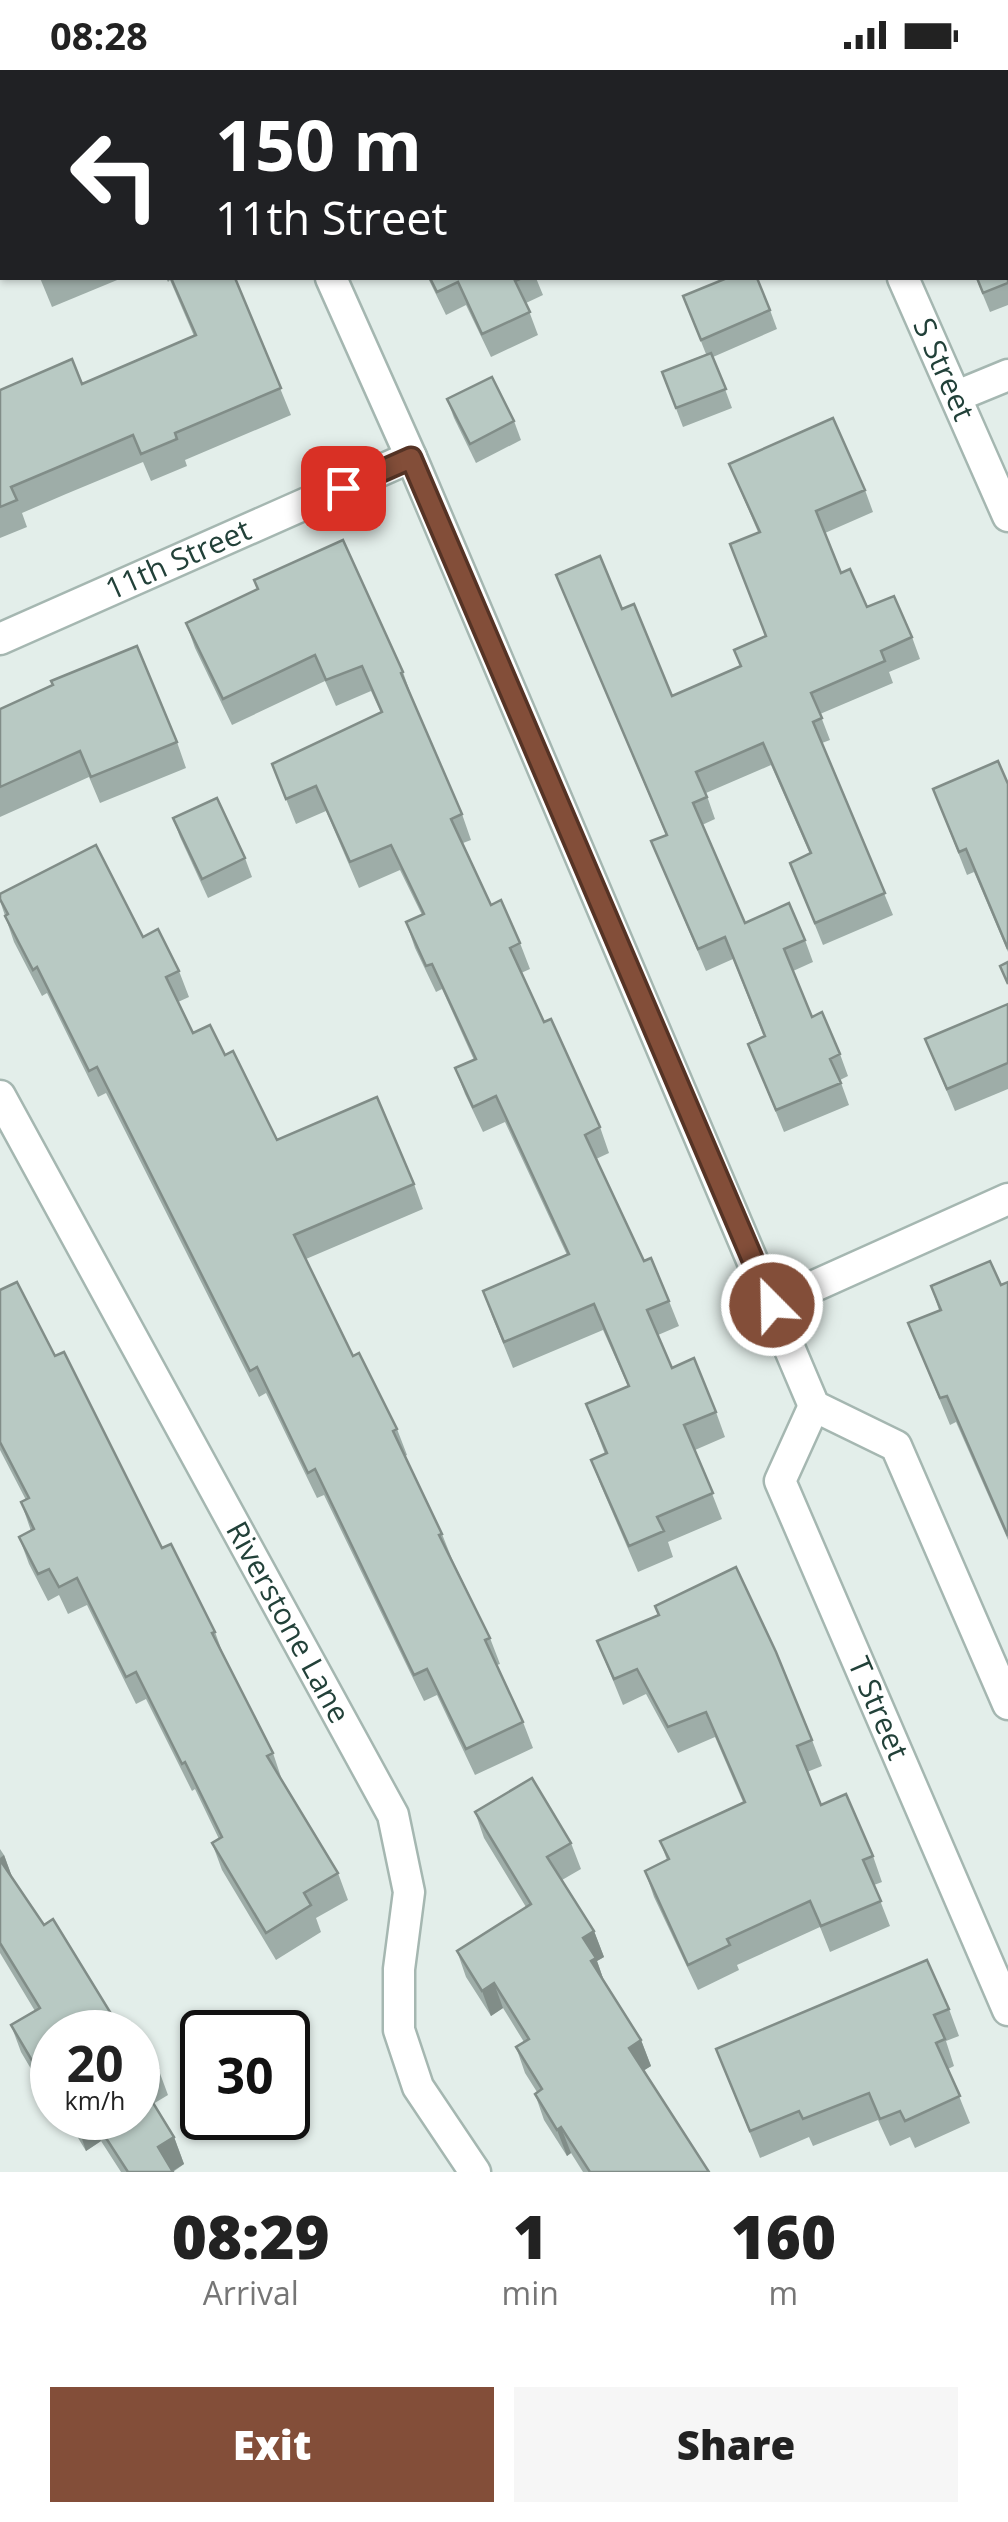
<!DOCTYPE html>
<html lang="en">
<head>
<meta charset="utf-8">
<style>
  :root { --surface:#fff; --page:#f6f6f6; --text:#222; --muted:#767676; --accent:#834e39 }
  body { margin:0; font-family:"Open Sans",sans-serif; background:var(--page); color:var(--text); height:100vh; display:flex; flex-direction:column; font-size:38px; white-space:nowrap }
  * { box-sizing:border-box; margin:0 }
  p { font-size:32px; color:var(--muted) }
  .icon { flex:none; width:55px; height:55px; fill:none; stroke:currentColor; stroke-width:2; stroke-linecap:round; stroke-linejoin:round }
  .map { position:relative; height:2102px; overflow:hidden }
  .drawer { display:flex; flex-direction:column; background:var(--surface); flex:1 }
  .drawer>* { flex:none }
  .hud { position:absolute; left:0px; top:0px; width:1010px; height:210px; box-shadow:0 2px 8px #0004; background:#202124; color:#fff; overflow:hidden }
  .speed { position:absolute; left:30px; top:1940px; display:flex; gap:20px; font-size:50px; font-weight:700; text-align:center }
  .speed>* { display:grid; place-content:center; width:130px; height:130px; border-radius:50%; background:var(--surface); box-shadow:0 2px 8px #0004; line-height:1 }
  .speed small { font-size:25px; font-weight:400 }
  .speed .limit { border:5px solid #111; border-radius:15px; background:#fff; color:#111 }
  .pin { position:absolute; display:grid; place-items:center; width:85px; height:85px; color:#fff; margin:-42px; border-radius:20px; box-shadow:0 5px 15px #0006 }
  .me { position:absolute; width:110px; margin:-55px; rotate:337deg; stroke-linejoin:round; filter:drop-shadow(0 0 8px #0008) }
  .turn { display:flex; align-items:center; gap:35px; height:210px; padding:0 50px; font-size:45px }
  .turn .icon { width:130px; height:130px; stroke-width:2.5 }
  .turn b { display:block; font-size:70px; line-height:85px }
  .eta { display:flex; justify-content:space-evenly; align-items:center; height:170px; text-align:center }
  .eta b { font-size:60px; font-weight:800; line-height:70px }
  .cta { display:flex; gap:20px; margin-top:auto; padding:20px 50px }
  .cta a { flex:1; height:115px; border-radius:0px; background:var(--accent); color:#fff; font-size:40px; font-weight:800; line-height:115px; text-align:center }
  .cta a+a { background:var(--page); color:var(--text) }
  .status { display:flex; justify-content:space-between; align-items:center; height:70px; padding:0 50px; background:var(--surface); direction:ltr }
  .status svg { height:28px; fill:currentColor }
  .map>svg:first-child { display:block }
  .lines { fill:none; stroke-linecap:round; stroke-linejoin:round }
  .minor-casing { stroke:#a5b7b1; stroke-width:35 }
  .minor { stroke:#fff; stroke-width:30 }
  .wall { fill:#9eada8 }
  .shaded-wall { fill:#818d88 }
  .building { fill:#b8c9c3; stroke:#818d88; stroke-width:2.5 }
  .route-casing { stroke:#553325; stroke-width:25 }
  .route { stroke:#834e39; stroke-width:18 }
  .labels { text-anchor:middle; stroke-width:9; stroke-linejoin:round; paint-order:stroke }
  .street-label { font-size:30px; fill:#224139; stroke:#f4faf7 }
</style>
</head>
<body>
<div class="status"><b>08:28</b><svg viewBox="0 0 49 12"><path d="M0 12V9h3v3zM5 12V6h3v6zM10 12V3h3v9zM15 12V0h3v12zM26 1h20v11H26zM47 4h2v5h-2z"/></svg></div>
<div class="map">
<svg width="1008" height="2102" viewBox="0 0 1008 2102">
  <rect width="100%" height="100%" fill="#e3eeea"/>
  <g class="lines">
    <defs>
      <g id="minor">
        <path d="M238,0L239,2"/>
        <path d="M810,0L811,2"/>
        <path d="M331,208L411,387L814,1336L896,1376L1008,1634"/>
        <path id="s1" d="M903,208L1008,446"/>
        <path d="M957,326L1008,305"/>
        <path id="s2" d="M0,569L411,387"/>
        <path id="s3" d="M0,1026L393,1745L409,1822L399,1899V1960L418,2017L475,2102"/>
        <path d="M772,1235L1008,1129"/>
        <path id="s4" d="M814,1336L780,1411L1008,1940"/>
      </g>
    </defs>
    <use href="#minor" class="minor-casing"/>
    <use href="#minor" class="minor"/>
  </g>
  <g class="wall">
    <path d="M586,0H649L644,2H581Z"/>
    <path d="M1008,61V235L990,242L976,208Z"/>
    <path d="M2,94V179L0,180V95Z"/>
    <path d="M40,208H122L52,237Z"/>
    <path d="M166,208H235L291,345L185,390L187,396L151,411L143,392L66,424L22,443L27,457L0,468V320L82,314L194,266L170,210L168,212Z"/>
    <path d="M428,208H536L543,225L526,233L538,265L491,287L466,235L446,245Z"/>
    <path d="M683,226L770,240L777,259L713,287L732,338L683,357L662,302L706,284Z"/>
    <path d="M447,329L514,351L521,370L476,393L454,348Z"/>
    <path d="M729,394L865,420L873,442L825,463L841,503L867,537L912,567L920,589L889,602L893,613L820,644L830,670L822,673L893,845L823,875L790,793L810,784L771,695L706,723L715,749L702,755L745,853L805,870L813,892L793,901L812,947L840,984L848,1006L840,1010L849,1035L784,1062L748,974L764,967L733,889L706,901L651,771L666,765L556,505L622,539L672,626L740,596L766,567L758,462Z"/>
    <path d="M186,553L403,602L412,628L462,744L471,770L463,773L491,835L520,873L530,899L521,903L544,952L600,1057L609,1083L596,1089L644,1191L669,1231L679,1256L658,1265L672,1298L716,1342L725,1367L695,1380L722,1449L668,1472L673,1487L638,1502L601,1416L591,1390L605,1384L586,1334L628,1316L603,1260L513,1298L492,1246L483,1221L567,1185L505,1052L483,1062L465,1024L455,998L474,990L442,919L436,922L415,878L406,852L422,845L400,800L359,818L326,741L296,754L272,694L381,643L371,621L336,636L325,611L232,655L195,578Z"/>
    <path d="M0,639L177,672L186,698L100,733L89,707L0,747Z"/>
    <path d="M1008,714V882L974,802L967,805L933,719Z"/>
    <path d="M173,748L245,788L252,807L208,828L180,767Z"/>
    <path d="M0,824L143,867L179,901L189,927L178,932L193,963L225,985L277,1070L414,1114L423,1139L306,1189L353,1286L397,1359L407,1385L405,1386L442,1464L452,1489L490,1568L500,1594L497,1595L523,1652L533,1678L475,1705L437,1625L424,1631L324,1425L317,1428L266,1323L259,1327L106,1023L98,1027L47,923L42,926L14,872L0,831Z"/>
    <path d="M1008,934V1019L955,1041L925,969Z"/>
    <path d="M1008,1212V1470L956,1352L950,1355L908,1253L939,1240L931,1216L1001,1215Z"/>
    <path d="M0,1220L55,1286L162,1478L215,1562L223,1584L273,1683L282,1710L338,1803L348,1830L316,1848L321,1862L276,1890L222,1800L212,1773L219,1769L195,1719L192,1721L146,1629L136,1634L87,1535L68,1544L59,1525L48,1531L29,1494L19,1467L31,1461L21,1432L26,1430L0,1380Z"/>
    <path d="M655,1536L812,1670L822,1696L807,1702L821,1735L873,1786L882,1812L874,1815L890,1856L830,1882L820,1857L737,1895L739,1900L698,1920L654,1827L645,1801L667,1790L660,1771L743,1732L715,1667L678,1683L646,1624L623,1635L597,1571L658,1545Z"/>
    <path d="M475,1742L571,1773L581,1799L562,1810L594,1861L604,1887L597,1891L604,1911L641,1970L651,1996L643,2001L709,2102H583L571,2083L567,2086L544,2050L535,2024L537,2022L525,2003L516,1977L524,1972L503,1938L491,1946L466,1907L457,1881L526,1837L484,1768Z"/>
    <path d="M0,1779L4,1785L13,1810L44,1855L121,1960L137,1962H52V2026L51,2024L47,2026L21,1982L11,1955L35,1941L0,1883Z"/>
    <path d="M949,1939L959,1966L946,1971L954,1996L948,1999L970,2053L915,2078L910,2067L890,2076L878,2050L813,2076L809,2067L760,2088L716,1979Z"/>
    <path d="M138,1964L158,1998L168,2025L153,2034L174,2067L184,2094L173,2102H121L101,2071L86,2081L66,2048H138Z"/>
  </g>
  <g class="shaded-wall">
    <path d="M4,1785L14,1812L9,1815L0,1788Z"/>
    <path d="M594,1861L604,1887L597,1891L605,1914L601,1917L583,1868Z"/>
    <path d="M494,1913L503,1938L491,1946L482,1921Z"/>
    <path d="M641,1970L651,1996L638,2004L629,1978Z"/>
    <path d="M87,2048H93L101,2071L86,2081L77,2054Z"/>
    <path d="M561,2057L571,2083L567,2086L557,2060Z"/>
    <path d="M174,2067L184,2094L171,2102L158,2077Z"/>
  </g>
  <g class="building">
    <path d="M347,0H395L397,2H348Z"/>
    <path d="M586,0L612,1L626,0L627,2H581Z"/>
    <path d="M1008,61V213L983,223L977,208H1008Z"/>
    <path d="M2,94V148L0,149V95Z"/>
    <path d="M171,208H235L281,318L175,363L177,369L141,384L133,365L56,398L11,417L17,430L0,437V320L72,289L82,314L196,265Z"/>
    <path d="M430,208H522L515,211L530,242L482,264L458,212L437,222Z"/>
    <path d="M727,208H757L770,240L701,270L683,226Z"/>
    <path d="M711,283L726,319L676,338L662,302Z"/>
    <path d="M492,307L514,351L470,374L447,329Z"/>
    <path d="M833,348L865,420L816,441L841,503L850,499L867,537L894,526L912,567L881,581L885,591L811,623L822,648L813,652L885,823L815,853L790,793L811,783L763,673L696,702L707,727L693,733L745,853L789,833L805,870L784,879L812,947L822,942L840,984L830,989L841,1013L776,1040L748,974L765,966L725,867L698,879L651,771L667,765L556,505L600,486L622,539L634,534L672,626L741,596L734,580L766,566L730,474L760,462L729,394Z"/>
    <path d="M343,470L403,602L401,603L462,744L451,749L491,835L501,830L520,873L510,878L544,952L551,949L600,1057L585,1065L644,1191L651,1188L669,1231L647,1240L672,1298L694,1288L716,1342L684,1355L713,1423L657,1447L664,1461L629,1476L591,1390L607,1383L586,1334L629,1316L594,1234L504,1272L483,1221L569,1184L496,1026L473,1037L455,998L476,989L432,894L426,896L406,852L424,844L391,775L350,792L316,716L286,729L272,694L382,642L362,596L326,610L315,585L223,629L186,553L258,519L254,510Z"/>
    <path d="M137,576L177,672L91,707L80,681L0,717V639L53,615L51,611Z"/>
    <path d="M998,691L1008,714V879L966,779L959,782L933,719Z"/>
    <path d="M217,728L245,788L202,809L173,748Z"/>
    <path d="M96,775L143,867L158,859L179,901L166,907L193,963L210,955L225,985L233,981L277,1070L377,1027L414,1114L294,1165L353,1286L359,1283L397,1359L393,1361L442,1464L439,1465L490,1568L485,1570L523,1652L466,1679L427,1599L414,1605L315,1399L308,1403L257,1297L250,1301L97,997L89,1001L37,897L33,900L5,846L8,844L0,829V824Z"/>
    <path d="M1008,892V914L1000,896Z"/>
    <path d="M1008,934V993L947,1019L925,969Z"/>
    <path d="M990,1191L1001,1215L1008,1212V1466L947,1326L940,1328L908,1253L941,1240L931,1216Z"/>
    <path d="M17,1212L55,1286L64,1282L162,1478L171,1474L215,1562L212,1563L273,1683L267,1686L338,1803L304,1823L311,1835L266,1863L212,1773L222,1767L185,1692L182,1694L136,1602L126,1607L77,1508L59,1517L49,1499L38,1504L19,1467L34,1459L21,1432L29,1428L0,1372V1220Z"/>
    <path d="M736,1497L776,1582L812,1670L797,1676L821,1735L846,1724L873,1786L863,1790L881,1831L821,1856L810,1831L727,1869L730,1875L688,1895L645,1801L669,1789L660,1771L745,1732L706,1642L668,1657L637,1599L614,1609L597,1571L659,1545L655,1536Z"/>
    <path d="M532,1708L571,1773L547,1787L594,1861L583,1868L596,1888L591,1891L641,1970L629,1978L709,2102H590L561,2057L557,2060L535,2024L542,2019L516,1977L529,1969L494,1913L482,1921L457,1881L531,1834L475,1742Z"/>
    <path d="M0,1790L44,1855L53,1849L121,1960L131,1953L137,1962H52V2015L41,1997L37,1999L11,1955L40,1938L0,1873Z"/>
    <path d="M927,1890L949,1939L934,1945L945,1969L936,1973L960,2026L905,2051L900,2041L880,2049L869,2023L803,2049L799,2041L750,2061L716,1979Z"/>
    <path d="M138,1964L158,1998L139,2010L174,2067L158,2077L173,2102H128L93,2048H138Z"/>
    <path d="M73,2048H87L77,2054Z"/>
  </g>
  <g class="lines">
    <defs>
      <path id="route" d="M343,418L411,388L772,1235"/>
    </defs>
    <use href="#route" class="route-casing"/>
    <use href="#route" class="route"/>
  </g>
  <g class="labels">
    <g class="street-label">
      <text dy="10" stroke="none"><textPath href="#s1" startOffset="100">S Street</textPath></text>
      <text dy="10" stroke="none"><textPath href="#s2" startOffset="195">11th Street</textPath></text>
      <text dy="10" stroke="none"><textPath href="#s3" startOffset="600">Riverstone Lane</textPath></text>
      <text dy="10" stroke="none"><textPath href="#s4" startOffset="330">T Street</textPath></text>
    </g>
  </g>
</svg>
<div class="speed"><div>20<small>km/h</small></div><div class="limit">30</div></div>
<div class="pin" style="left:343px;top:418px;background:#d93025"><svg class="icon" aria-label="arrive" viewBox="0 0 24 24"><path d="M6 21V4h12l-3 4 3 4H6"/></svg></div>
<svg class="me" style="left:772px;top:1235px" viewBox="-20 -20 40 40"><circle r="17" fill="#834e39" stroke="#fff" stroke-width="3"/><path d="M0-11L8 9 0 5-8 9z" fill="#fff"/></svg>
<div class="hud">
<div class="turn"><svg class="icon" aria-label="left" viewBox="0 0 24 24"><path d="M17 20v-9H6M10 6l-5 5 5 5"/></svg><div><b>150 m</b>11th Street</div></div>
</div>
</div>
<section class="drawer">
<div class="eta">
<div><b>08:29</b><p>Arrival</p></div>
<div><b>1</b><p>min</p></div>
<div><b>160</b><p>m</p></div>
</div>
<div class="cta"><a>Exit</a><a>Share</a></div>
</section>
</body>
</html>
